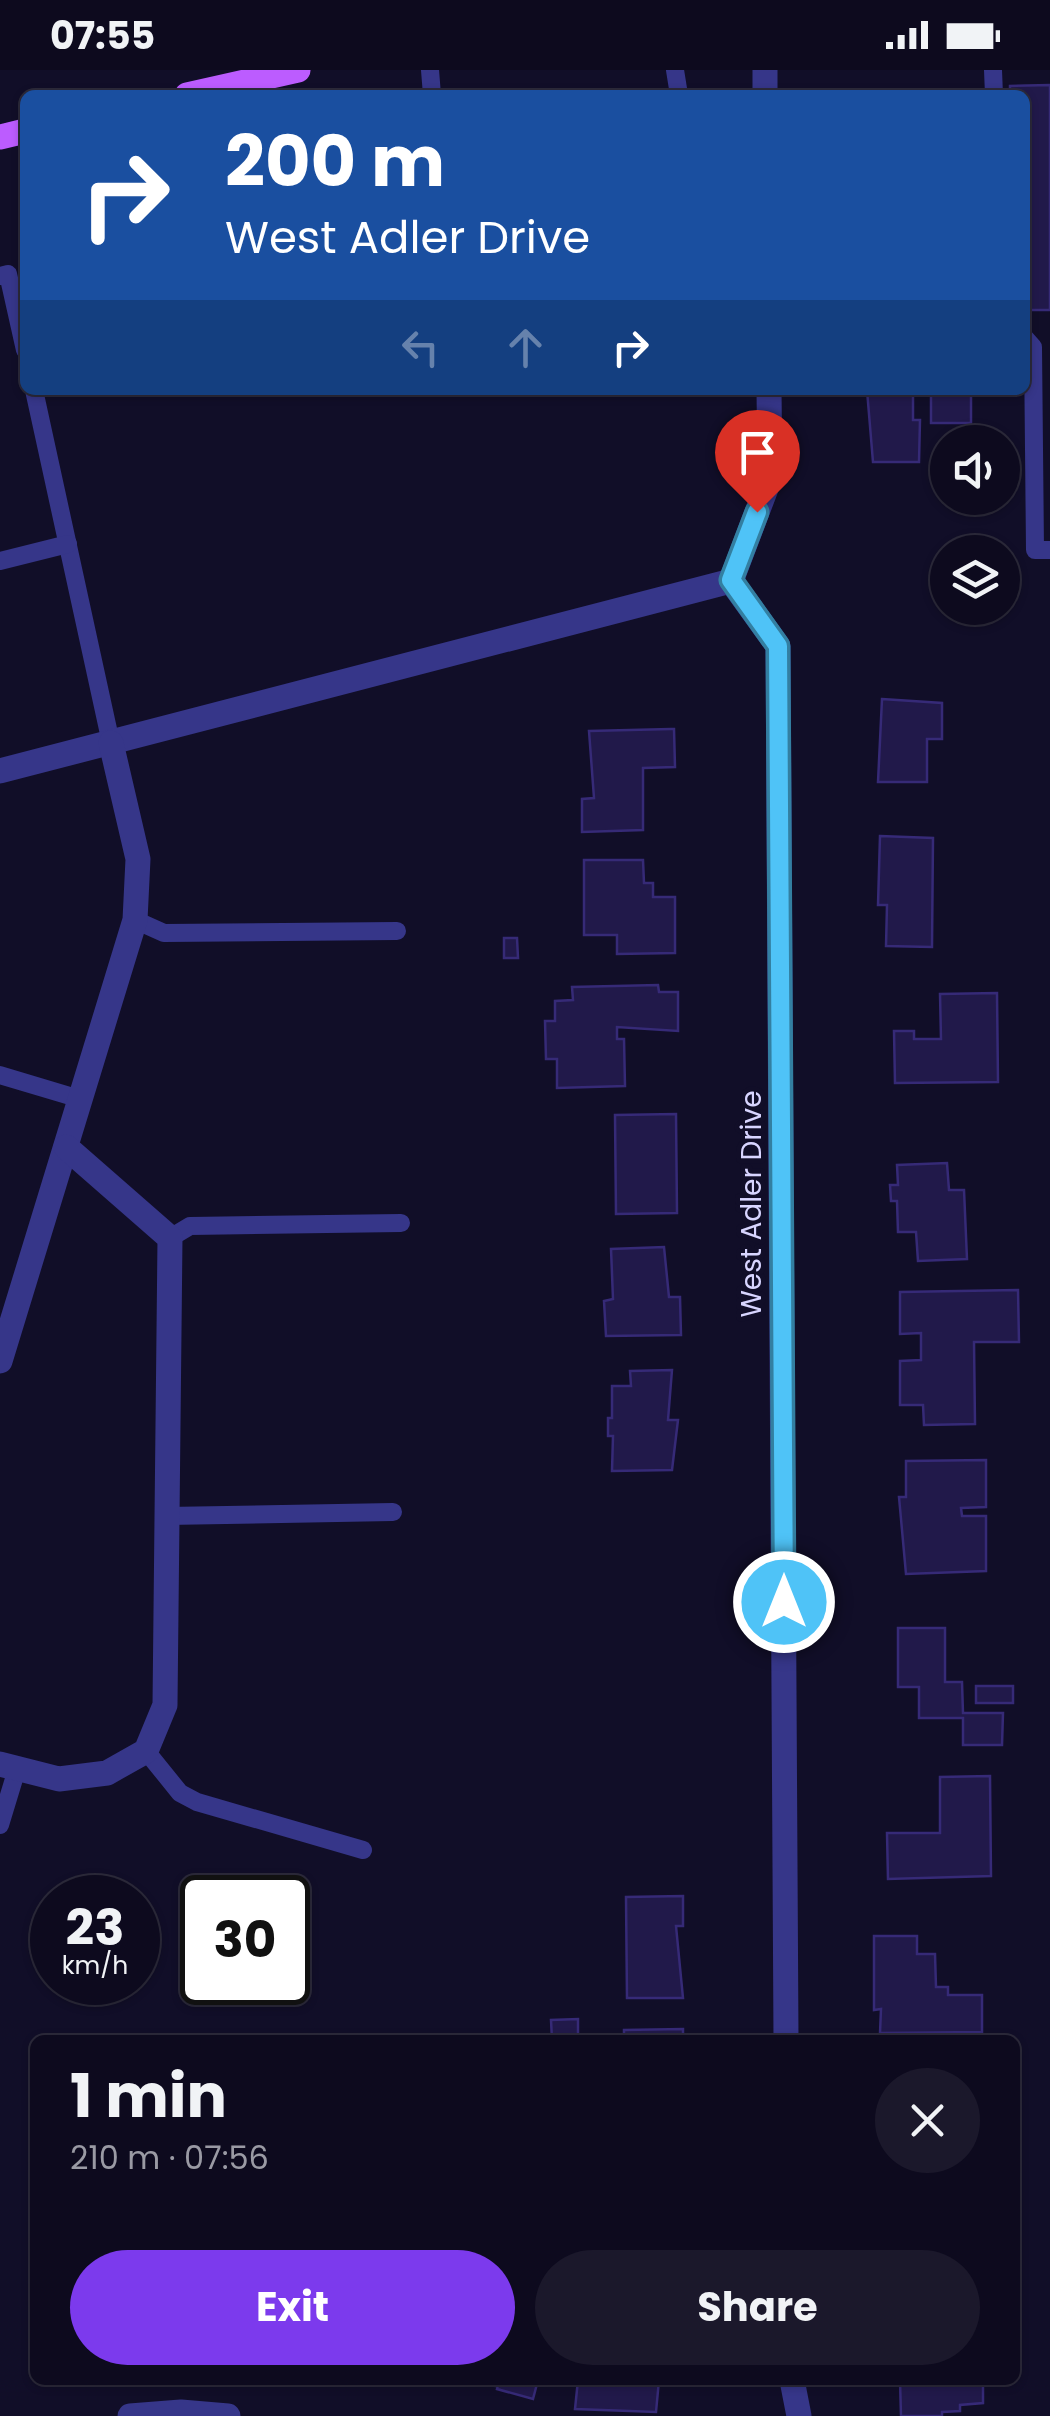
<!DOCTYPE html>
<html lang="en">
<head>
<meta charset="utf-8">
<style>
  :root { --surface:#0d0a1e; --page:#1b182b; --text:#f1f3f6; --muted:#9a9aa4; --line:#2d2b3c; --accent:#7c3aed }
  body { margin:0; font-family:Poppins,sans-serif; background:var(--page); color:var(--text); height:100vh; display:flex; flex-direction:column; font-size:38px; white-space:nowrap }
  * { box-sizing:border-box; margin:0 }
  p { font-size:32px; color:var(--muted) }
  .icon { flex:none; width:55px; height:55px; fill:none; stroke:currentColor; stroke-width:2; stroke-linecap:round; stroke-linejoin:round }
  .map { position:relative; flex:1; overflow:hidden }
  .details { position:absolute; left:30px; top:1965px; width:990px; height:350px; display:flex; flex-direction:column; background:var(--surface); border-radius:15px; box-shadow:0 2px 8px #0004,0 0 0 2px var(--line) }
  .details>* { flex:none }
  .guide { position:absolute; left:20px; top:20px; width:1010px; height:305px; border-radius:15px; box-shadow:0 2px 8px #0004,0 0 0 2px var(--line); background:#1a4fa0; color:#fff; overflow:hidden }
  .tools { position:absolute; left:930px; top:355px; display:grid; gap:20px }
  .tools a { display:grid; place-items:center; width:90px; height:90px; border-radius:50%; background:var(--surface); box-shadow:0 2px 8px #0004,0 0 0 2px var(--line); font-size:50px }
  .speed { position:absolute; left:30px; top:1805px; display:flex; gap:20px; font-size:50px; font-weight:700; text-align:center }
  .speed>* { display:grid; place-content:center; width:130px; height:130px; border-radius:50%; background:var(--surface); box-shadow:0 2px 8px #0004,0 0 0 2px var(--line); line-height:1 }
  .speed small { font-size:25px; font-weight:400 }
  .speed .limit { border:5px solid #111; border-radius:15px; background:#fff; color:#111 }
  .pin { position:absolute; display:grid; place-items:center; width:85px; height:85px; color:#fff; margin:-102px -42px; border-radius:50% 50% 50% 0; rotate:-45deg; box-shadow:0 0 10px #0007 }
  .pin .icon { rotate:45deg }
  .me { position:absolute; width:110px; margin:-55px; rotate:0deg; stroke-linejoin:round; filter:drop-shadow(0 0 8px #0008) }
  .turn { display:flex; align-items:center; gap:35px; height:210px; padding:0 40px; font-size:45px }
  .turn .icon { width:130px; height:130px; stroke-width:2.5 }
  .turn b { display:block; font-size:70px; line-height:85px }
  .lanes { display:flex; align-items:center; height:95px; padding:0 40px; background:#0003; justify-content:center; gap:50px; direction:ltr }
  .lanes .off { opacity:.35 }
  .round { display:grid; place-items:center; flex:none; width:105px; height:105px; border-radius:52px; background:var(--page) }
  .summary { display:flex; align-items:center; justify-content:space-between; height:170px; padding:0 40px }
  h1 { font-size:60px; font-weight:700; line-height:75px }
  .action { display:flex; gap:20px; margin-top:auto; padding:20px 40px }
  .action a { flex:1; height:115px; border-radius:60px; background:var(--accent); color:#fff; font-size:40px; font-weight:700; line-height:115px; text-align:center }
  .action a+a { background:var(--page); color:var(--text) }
  .status { display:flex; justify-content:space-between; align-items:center; height:70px; padding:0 50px; background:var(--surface); direction:ltr }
  .status svg { height:28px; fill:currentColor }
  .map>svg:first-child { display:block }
  .building { fill:#21194a; stroke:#362a77; stroke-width:2.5 }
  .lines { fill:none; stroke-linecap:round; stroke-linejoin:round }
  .service { stroke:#363689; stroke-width:18 }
  .minor { stroke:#363689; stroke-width:25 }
  .primary { stroke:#bc5cff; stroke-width:25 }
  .route-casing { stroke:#337fa1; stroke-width:25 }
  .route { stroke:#4fc3f7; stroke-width:18 }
  .labels { text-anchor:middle; stroke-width:10; stroke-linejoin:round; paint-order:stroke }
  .street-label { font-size:28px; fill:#d8d5ff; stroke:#110e28 }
</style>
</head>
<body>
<div class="status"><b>07:55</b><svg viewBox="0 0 49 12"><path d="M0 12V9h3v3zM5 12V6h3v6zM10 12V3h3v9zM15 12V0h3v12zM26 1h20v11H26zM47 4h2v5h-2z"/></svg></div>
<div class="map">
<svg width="1050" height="2346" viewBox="0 0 1050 2346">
  <rect width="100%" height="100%" fill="#110e28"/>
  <g class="building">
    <path d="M1050,15V240H1025V25H1010V16Z"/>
    <path d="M867,320H913V350H920L919,392H873Z"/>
    <rect x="931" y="320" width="40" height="33"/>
    <path d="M882,629L942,633V669H927V712H878Z"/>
    <path d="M671,659H674L675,697L643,698V760L582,762V729L594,728L589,661Z"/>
    <path d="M880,766L933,768L932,877L886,876L887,835H878Z"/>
    <path d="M584,790H643L644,813H653V827H675V883L617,884V865H584Z"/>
    <path d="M504,868H517L518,888H504Z"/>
    <path d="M658,915L659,922H678V961L617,957V969H624L625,1016L557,1018V989H546L545,951H555V931L573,930L572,917Z"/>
    <path d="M997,923L998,1012L895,1013L894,961H914V969H941L940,924Z"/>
    <path d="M676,1044L677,1143L616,1144L615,1045Z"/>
    <path d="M947,1093L949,1120H964L967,1189L918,1191L916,1162H898L897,1131H891L890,1115H898L897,1095Z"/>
    <path d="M664,1177L669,1227H680L681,1265L606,1266L604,1231L613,1229L611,1179Z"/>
    <path d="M1018,1220L1019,1272H974L975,1354L924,1355L923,1335H900V1291L921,1290V1263L900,1264V1222Z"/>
    <path d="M672,1300L668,1350H678L672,1400L612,1401L613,1366H608V1348H612V1316H631L630,1301Z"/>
    <path d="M986,1390V1437L961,1438L962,1446H986V1501L906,1504L899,1427H906V1391Z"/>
    <path d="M898,1558H945V1612H962L963,1643H1003L1002,1675H963V1648H919V1617H898Z"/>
    <rect x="976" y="1616" width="37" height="17"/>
    <path d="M990,1706L991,1806L888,1809L887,1763H940V1707Z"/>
    <path d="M683,1826V1856H676L683,1928H627L626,1827Z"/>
    <path d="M874,1866H917V1884H935L936,1917H948V1925H982V1962L880,1963L881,1939L874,1940Z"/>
    <path d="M578,1949V1970H552L551,1950Z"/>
    <path d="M683,1959V1970H624V1960Z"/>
    <path d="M484,2310H538L533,2329L497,2319L499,2311L495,2316Z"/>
    <path d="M578,2310H659L656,2342L575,2339Z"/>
    <path d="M900,2310L983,2314V2333L960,2335V2341L942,2342V2346H901Z"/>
  </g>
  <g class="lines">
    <g class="service">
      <path d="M430,0L432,25"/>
      <path d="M675,0L679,25"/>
      <path d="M993,0L994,25"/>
      <path d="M0,206L8,204L25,280"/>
      <path d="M1025,268L1033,277L1035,480H1050"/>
      <path d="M34,320L111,673"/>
      <path d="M0,491L68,474"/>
      <path d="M135,850L164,863L397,861"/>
      <path d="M0,1005L80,1029"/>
      <path d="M170,1168L190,1156L401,1153"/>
      <path d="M166,1446L393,1442"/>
      <path d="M146,1681L180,1723L197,1732L363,1780"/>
      <path d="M0,1755L17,1699"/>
    </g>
    <g class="minor">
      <path d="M765,0V25"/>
      <path d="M769,320L770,408L731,511L778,576L786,1970"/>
      <path d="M0,701L731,511"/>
      <path d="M0,1291L135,850L138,789L111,673"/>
      <path d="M0,1694L59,1709L107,1703L146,1681L165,1635L170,1168L66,1077"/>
      <path d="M792,2310L799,2346"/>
      <path d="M130,2346L181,2342L228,2346"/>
    </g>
    <g class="primary">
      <path d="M187,25L298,0"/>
      <path d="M0,67L25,61"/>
    </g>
  </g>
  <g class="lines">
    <defs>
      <path id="route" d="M757,442L731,510L778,576L784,1532"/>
    </defs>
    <use href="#route" class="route-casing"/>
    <use href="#route" class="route"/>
  </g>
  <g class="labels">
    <g class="street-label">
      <text transform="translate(751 1134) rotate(-90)" y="10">West Adler Drive</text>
    </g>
  </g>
</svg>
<div class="tools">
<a><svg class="icon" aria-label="sound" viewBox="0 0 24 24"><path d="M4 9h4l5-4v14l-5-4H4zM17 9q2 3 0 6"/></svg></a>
<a><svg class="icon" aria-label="layers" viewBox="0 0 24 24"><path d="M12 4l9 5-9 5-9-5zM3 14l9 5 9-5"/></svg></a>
</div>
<div class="speed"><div>23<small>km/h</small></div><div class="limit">30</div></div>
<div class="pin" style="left:757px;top:442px;background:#d93025"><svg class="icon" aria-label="arrive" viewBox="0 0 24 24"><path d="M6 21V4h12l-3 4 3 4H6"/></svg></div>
<svg class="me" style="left:784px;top:1532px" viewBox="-20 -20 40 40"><circle r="17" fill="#4fc3f7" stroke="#fff" stroke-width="3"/><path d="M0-11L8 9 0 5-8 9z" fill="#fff"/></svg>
<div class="guide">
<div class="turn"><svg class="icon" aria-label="right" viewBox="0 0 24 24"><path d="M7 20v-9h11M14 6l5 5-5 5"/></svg><div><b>200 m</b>West Adler Drive</div></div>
<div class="lanes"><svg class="icon off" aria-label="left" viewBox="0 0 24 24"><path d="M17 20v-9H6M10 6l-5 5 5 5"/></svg><svg class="icon off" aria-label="ahead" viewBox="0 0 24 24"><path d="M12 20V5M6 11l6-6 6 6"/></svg><svg class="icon" aria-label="right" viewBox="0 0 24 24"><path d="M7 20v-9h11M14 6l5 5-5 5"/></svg></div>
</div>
<section class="details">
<div class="summary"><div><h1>1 min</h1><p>210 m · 07:56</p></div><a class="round"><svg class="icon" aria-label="close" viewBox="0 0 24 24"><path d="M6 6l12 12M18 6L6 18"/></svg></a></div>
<div class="action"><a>Exit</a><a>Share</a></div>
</section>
</div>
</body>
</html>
